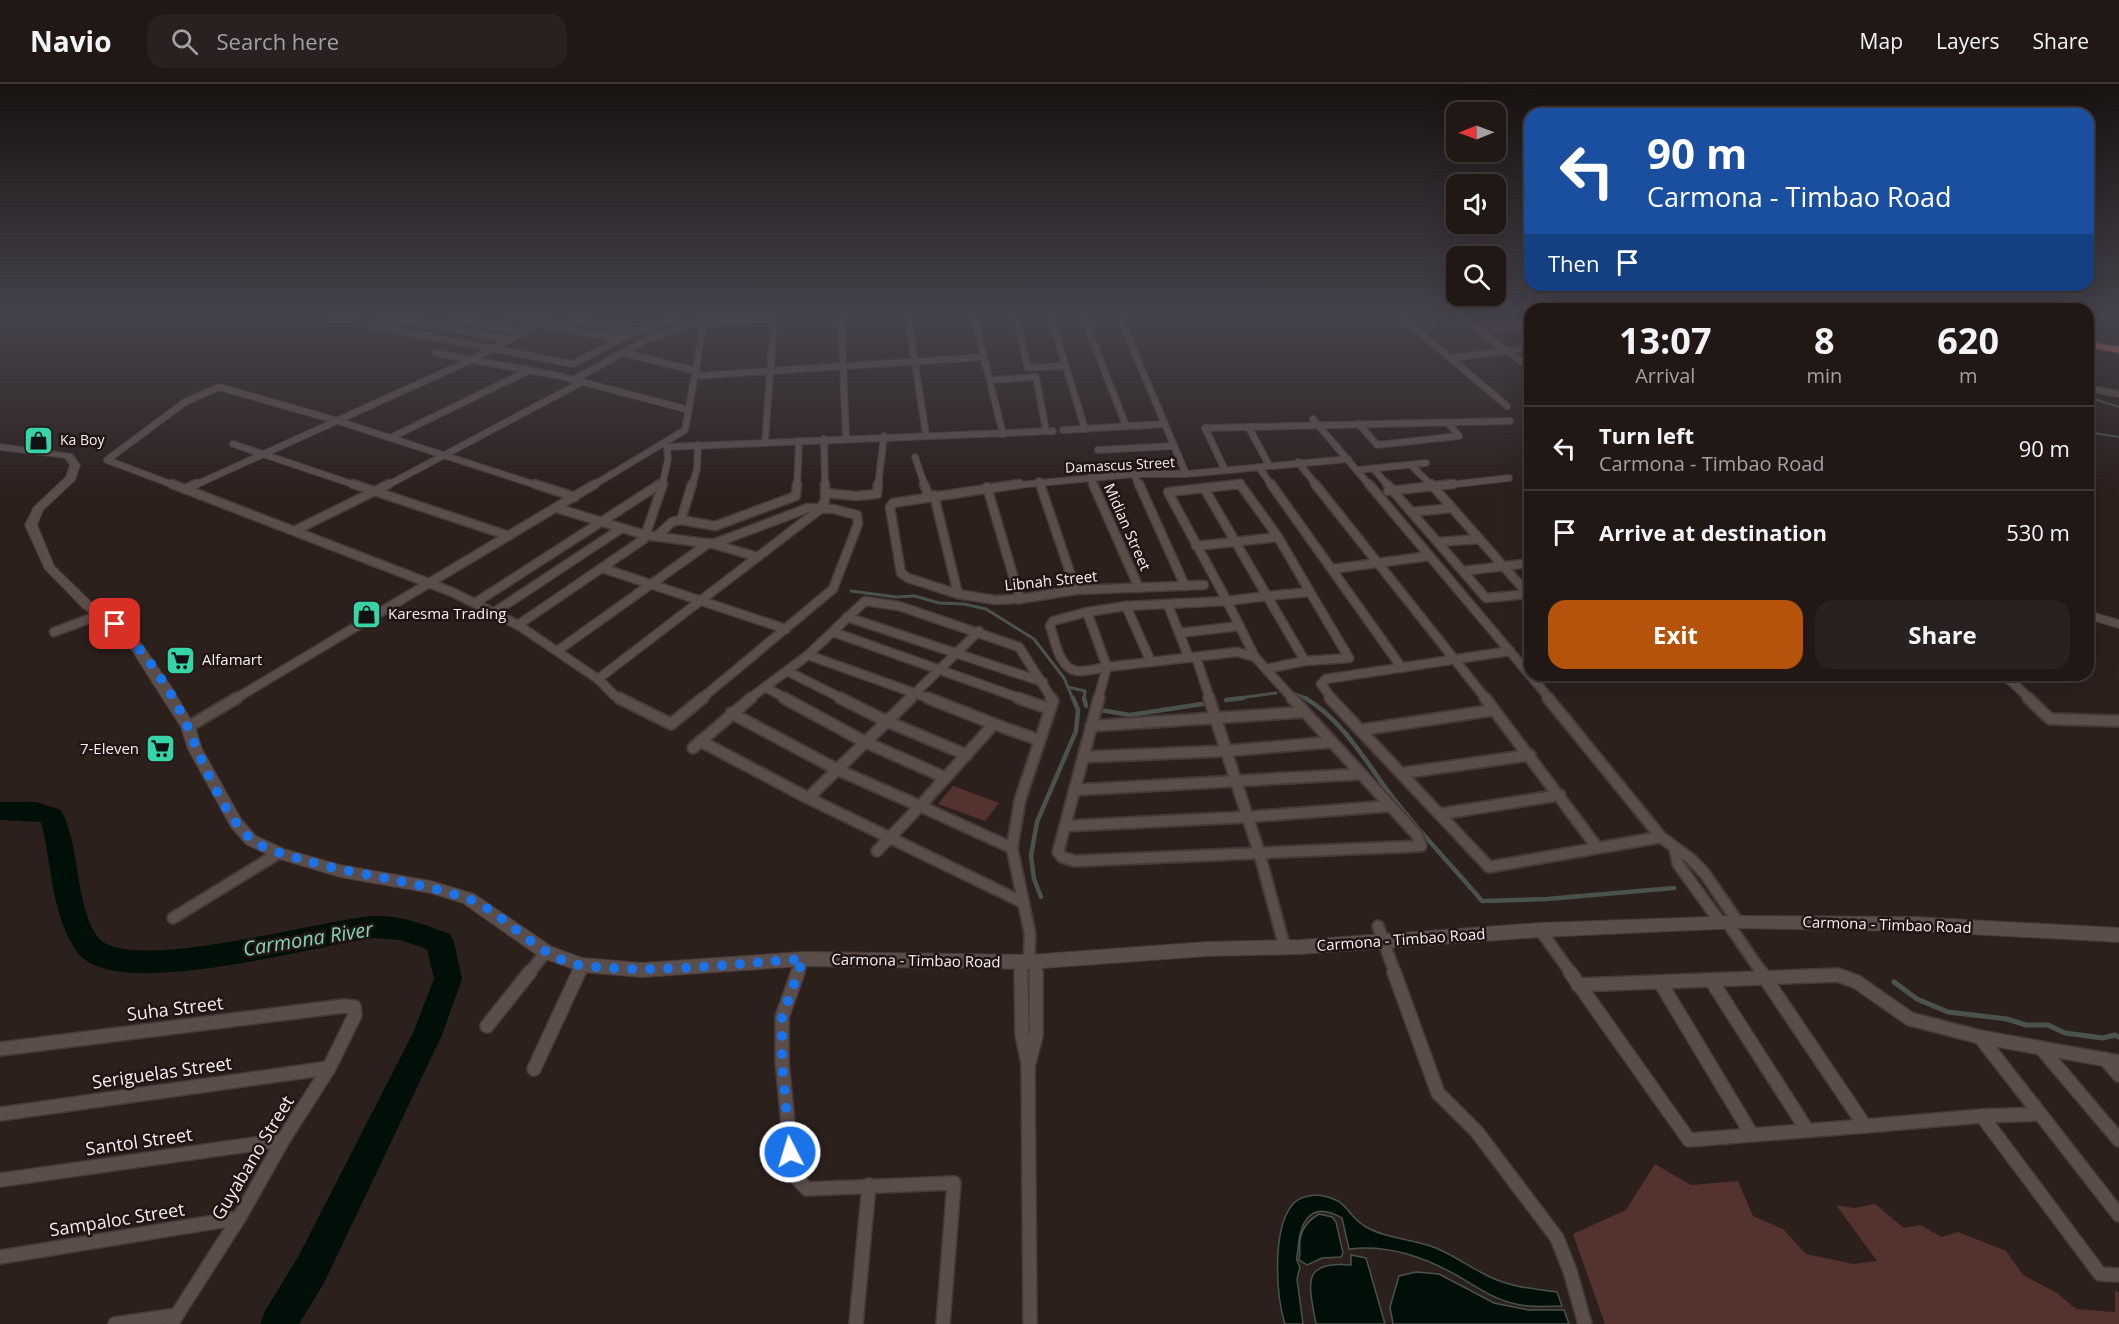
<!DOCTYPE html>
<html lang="en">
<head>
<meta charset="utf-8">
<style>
  :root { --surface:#211816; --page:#29211f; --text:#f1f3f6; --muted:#a2a0a1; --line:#3e3735; --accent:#b45309 }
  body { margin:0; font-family:"Open Sans",sans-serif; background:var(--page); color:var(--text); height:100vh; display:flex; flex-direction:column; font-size:22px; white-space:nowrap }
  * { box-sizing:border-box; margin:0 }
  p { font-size:20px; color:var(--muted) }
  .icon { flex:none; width:33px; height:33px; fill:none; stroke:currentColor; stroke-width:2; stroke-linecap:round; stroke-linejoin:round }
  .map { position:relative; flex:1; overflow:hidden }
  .details { position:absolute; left:1524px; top:219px; width:570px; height:378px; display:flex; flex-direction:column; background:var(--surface); border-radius:18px; box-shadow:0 6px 24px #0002,0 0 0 2px var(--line) }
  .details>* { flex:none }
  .hud { position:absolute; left:1524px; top:24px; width:570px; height:183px; border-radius:18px; box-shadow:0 6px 24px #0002,0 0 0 2px var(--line); background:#1a4fa0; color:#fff; overflow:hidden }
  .needle { width:39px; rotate:269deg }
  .controls { position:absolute; left:1446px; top:18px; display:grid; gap:12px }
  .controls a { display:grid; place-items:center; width:60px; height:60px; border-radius:12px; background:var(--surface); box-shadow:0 6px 24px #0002,0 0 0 2px var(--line); font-size:30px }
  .pin { position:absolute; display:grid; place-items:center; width:51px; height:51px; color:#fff; margin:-26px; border-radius:12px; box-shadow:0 3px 9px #0006 }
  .me { position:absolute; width:66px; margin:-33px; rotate:355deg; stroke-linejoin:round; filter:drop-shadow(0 0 4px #0008) }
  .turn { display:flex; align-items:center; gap:21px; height:126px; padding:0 24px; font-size:27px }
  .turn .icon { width:78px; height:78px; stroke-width:2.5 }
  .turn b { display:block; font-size:42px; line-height:51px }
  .then { display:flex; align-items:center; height:57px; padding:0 24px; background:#0003; gap:12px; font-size:22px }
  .eta { display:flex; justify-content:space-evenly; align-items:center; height:102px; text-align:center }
  .eta b { font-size:36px; font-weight:700; line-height:42px }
  .cta { display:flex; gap:12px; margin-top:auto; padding:12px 24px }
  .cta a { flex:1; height:69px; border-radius:18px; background:var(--accent); color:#fff; font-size:24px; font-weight:700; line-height:69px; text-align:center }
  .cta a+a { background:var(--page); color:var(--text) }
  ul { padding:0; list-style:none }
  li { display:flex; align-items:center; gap:18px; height:84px; padding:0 24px; border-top:2px solid var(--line) }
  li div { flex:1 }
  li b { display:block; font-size:22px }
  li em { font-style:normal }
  header { display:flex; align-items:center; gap:36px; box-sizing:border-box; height:84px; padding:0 30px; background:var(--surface); border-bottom:2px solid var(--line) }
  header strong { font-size:28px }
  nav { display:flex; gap:33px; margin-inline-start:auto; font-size:21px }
  .search { width:420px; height:54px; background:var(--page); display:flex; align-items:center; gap:15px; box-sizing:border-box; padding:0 21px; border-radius:18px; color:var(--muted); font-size:22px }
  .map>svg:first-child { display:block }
  .green { fill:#54322d }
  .water { fill:#000f07; stroke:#4a524c; stroke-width:1.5 }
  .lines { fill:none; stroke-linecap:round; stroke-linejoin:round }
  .stream-far3 { stroke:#4a524c; stroke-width:2 }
  .stream-far2 { stroke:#4a524c; stroke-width:3 }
  .stream-far1 { stroke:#4a524c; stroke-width:4.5 }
  .stream { stroke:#4a524c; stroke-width:5 }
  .river { fill:#000f07; fill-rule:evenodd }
  .street-far3-casing { stroke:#463b3a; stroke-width:8 }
  .street-far2-casing { stroke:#463b3a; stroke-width:11 }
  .street-far1-casing { stroke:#463b3a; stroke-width:14 }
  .street-casing { stroke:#463b3a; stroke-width:16 }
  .secondary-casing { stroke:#463b3a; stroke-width:2 }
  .highway-casing { stroke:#463b3a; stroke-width:3 }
  .street-far3 { stroke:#5b4d4a; stroke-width:6 }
  .street-far2 { stroke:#5b4d4a; stroke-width:8 }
  .street-far1 { stroke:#5b4d4a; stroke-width:10 }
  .street { stroke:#5b4d4a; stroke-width:13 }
  .secondary { fill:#5b4d4a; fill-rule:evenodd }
  .highway { fill:#d87465; fill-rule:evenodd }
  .route { stroke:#1a73e8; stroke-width:10; stroke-dasharray:0 18 }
  .labels { text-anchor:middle; stroke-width:5; stroke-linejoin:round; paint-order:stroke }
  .far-poi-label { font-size:14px; fill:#f7eeed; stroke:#221614; text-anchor:start }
  .far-street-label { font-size:14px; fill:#f7eeed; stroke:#221614 }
  .street-label { font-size:15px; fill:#f7eeed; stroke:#221614 }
  .poi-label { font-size:15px; fill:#f7eeed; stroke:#221614; text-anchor:start }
  .near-street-label { font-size:18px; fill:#f7eeed; stroke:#221614 }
  .near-water-label { font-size:20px; font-style:italic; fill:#82d4b6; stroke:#221614 }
</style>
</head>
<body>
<header>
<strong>Navio</strong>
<div class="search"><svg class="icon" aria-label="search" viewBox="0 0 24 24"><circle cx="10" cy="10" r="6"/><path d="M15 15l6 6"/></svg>Search here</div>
<nav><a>Map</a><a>Layers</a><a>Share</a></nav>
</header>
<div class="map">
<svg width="2119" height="1240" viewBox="0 0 2119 1240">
  <rect width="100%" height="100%" fill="#2c201d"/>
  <g class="green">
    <path d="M1515,235L1530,246L1483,250L1468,239Z"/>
    <path d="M953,702L999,719L985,737L938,720Z"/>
    <path d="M1655,1080L1691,1101L1738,1097L1753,1132L1783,1145L1806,1170L1853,1180L1877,1177L1836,1121L1854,1124L1875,1120L1904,1144L1920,1141L1942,1153L1958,1148L2006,1167L2023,1191L2057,1209L2076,1225L2115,1228V1207L2119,1208V1240H1605L1573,1150L1626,1126Z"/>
  </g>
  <g class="water">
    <path d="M1317,1111C1350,1115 1344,1130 1366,1143C1387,1155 1414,1155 1436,1164C1455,1172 1471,1184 1490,1193C1511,1203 1534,1205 1557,1208L1562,1222C1547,1222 1531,1224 1516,1220C1495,1216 1476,1203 1458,1192C1424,1173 1388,1160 1349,1165L1342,1134C1311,1116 1300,1137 1298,1165C1297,1174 1295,1175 1300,1183L1297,1195L1303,1240H1285C1276,1212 1272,1146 1292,1121C1298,1113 1308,1112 1317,1111Z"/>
    <path d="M1319,1130L1332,1133L1336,1138L1343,1169L1341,1173L1322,1174L1307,1181L1299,1176C1301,1169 1299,1164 1300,1157C1301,1145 1309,1136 1319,1130Z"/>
    <path d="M1351,1171L1366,1174L1385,1240H1316C1309,1201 1300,1176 1351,1181Z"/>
    <path d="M1416,1188L1439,1190L1494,1219L1528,1226H1564L1569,1240H1393L1390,1223L1399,1192Z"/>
  </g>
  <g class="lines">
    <g class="stream-far3">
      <path d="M2088,313L2119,323"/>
      <path d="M2088,348L2119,353"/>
    </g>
    <g class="stream-far2">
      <path d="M851,507L896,513L915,512L939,519L964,520L986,525L1034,555L1064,594L1073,615"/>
      <path d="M1068,603L1085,607L1084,615"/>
      <path d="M1290,608L1308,615"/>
      <path d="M1232,615L1276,609"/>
    </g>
    <g class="stream-far1">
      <path d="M1084,614L1086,622"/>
      <path d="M1305,614C1340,634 1364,674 1387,706C1416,745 1451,780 1482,817L1547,815L1674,804"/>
      <path d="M1226,616L1243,614"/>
      <path d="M1100,626L1130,631L1202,620"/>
      <path d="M1041,813L1034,795L1031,772L1037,738L1076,647L1078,626L1073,614"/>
    </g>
    <path class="stream" d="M1894,898L1917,915L1948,928L2007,935L2026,941H2048L2065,949L2103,954L2115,951L2119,953"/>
    <path class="river" d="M0,718H36L61,726C80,760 75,820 97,852C125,893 325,834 375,832C401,831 426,841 450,850L454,858L462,895L442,951L324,1199L299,1240H260L265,1227L298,1173L413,949L434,895L427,865L400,856L374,854C315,861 116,919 78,869C51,833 52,779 41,738L0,736Z"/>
    <defs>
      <g id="street-far3">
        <path d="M330,234L344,236L353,234"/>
        <path d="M396,234L509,256"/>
        <path d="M451,234L524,248"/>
        <path d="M508,234L621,255"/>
        <path d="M568,234L635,247"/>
        <path d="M841,234L846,354"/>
        <path d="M908,234L926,351"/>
        <path d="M974,234L1003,350"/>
        <path d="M1016,234L1028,284L1064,282"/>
        <path d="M1051,234L1085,345"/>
        <path d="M1084,234L1126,342"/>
        <path d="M1120,234L1186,390"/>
        <path d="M1403,234L1507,322"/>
        <path d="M1462,234L1530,284"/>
        <path d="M1515,234L1530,245"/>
        <path d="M702,236L704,239L774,234"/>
        <path d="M369,241L573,280L630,250L676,234"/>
        <path d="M370,241L390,234"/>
        <path d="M435,269L560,292L689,326"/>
        <path d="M623,269L697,287"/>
        <path d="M1451,274L1530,264"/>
        <path d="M695,292L984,273"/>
        <path d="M573,296L648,255L707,234"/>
        <path d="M990,296L1036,293L1046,347"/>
        <path d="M1313,335L1370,402"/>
        <path d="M1359,340L1377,361L1459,352L1448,339"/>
        <path d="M1249,344L1269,381"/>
        <path d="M1063,346L1165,340"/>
        <path d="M390,354L530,286"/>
        <path d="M824,355L825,402"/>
        <path d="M765,359L774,234"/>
        <path d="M233,360L358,402"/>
        <path d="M667,363L1053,347"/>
        <path d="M1098,366L1174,362"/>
        <path d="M915,373L925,402"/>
        <path d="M1298,378L1317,402"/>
        <path d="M1411,381L1432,402"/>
        <path d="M1259,383L1272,402"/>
        <path d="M1373,384L1388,402"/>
        <path d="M1225,386L1205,344L1510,337"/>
        <path d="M1358,386L1426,379"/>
        <path d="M1134,390L1139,402"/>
        <path d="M1090,393L1094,402"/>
        <path d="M1039,397L1041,402"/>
        <path d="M176,402L107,376L185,318L219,303L338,337L539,402"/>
        <path d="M193,402L471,276L550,234"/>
        <path d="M386,402L582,298"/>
        <path d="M592,402L685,346L704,239"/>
        <path d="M658,402L662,399"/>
        <path d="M662,402L668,375L667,363L664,360"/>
        <path d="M692,402L697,385L698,361"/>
        <path d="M797,402L799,357"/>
        <path d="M878,402L884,352"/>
        <path d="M1009,402L1134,390H1186L1348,375"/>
        <path d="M1226,402H1241"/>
        <path d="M1439,402L1509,394"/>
      </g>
      <g id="street-far2">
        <path d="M172,400L452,508L518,541L598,595L614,611L622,615"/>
        <path d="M353,400L509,452"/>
        <path d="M535,400L575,413"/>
        <path d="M924,400L929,413"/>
        <path d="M1019,400L893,419L890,423L901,489L908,494L958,510L995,516L1020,515L1076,506L1204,501"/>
        <path d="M1040,400L1076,506"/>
        <path d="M1093,400L1139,504"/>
        <path d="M1139,400L1185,502"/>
        <path d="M1240,400L1168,408L1227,517L1267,512L1305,577L1266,585"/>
        <path d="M1240,400L1278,453L1310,508"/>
        <path d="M1271,400L1402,584"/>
        <path d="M1315,400L1486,615"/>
        <path d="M1369,400L1550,615"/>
        <path d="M1387,400L1486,514L1528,510L1431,400"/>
        <path d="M987,403L1020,515"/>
        <path d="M1204,404L1267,512L1310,508L1349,574L1305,577"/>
        <path d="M185,405L196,400"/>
        <path d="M1388,407L1453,400"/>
        <path d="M825,409L856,412L877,410L878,400"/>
        <path d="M934,411L958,510"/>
        <path d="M556,424L645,451L713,460L808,424L833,425L857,431L858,440L833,505L701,615"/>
        <path d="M1412,428L1452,424"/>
        <path d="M681,436L692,400"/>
        <path d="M296,446L389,400"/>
        <path d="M658,451L672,438L681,436L715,442L796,412L797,400"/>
        <path d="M1438,458L1479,455"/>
        <path d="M713,460L758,473"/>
        <path d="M1196,462L1278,453"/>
        <path d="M602,484L786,545"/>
        <path d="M1332,485L1430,472"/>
        <path d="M1463,487L1530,479"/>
        <path d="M475,519L660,400"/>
        <path d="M1168,521L1189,574"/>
        <path d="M1126,522L1151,578"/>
        <path d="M1087,528L1126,522L1227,517L1255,573"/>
        <path d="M1087,528L1107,583C1098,584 1087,588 1077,587C1059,585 1055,556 1050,542L1053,537Z"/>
        <path d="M493,529L622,444"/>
        <path d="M847,533L1043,598"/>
        <path d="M518,541L644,455L663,400"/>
        <path d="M54,548L102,530"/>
        <path d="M833,548L1022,615"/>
        <path d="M1179,549L1240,542"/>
        <path d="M557,567L709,459"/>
        <path d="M808,571L931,615"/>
        <path d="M1196,573L1210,615"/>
        <path d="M787,587L843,615"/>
        <path d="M2000,591L2011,597L2030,615"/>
        <path d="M598,595L819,426L825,417V400"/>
        <path d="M765,603L787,615"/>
        <path d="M235,615L595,400"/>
        <path d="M749,615L808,571L865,517L899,522L1019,563L1052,615"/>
        <path d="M909,615L979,547"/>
        <path d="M1098,615L1107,583L1237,568L1255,573L1293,615"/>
        <path d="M1332,615L1321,600L1326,595L1510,567"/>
      </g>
      <g id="street-far1">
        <path d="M619,614L671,640L703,614"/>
        <path d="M784,614L865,658L946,694"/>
        <path d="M840,614L886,637L967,671"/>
        <path d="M928,614L994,640"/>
        <path d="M1018,614L1050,625"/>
        <path d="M1099,614L1058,768L1062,773L1075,777L1421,762L1417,751L1292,614"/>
        <path d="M1209,614L1259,768L1285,864"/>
        <path d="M1330,614L1489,783L1661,753"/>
        <path d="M1485,614L1597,763"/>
        <path d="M1548,614L1661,753L1692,776L1705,790L1738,838"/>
        <path d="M2028,614L2050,635L2119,637"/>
        <path d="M731,629L838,686L920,722L877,767"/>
        <path d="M1091,642L1305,628"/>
        <path d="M188,643L237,614"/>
        <path d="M1361,646L1494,626"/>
        <path d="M700,657L808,714L1024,819"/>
        <path d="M693,664L751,614"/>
        <path d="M1083,673L1225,667L1332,658"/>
        <path d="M1403,689L1530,671"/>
        <path d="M1074,706L1361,690"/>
        <path d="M808,714L911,614"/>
        <path d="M1440,730L1560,711"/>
        <path d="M1065,742L1246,733L1390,722"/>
        <path d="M1012,764L920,722L994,640L1039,656"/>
        <path d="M1675,766L1678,780L1720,838"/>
        <path d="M173,834L279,769"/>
        <path d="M1727,838L1762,889"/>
        <path d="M1378,842L1395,889"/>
        <path d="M1540,846L1571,889"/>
        <path d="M1021,878V889"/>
        <path d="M1029,878L1030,850L1012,764L1020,716L1053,617L1051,614"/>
        <path d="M1036,878V889"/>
        <path d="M529,889L546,868"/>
        <path d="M578,889L582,881"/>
        <path d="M798,889L803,875"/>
      </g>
      <g id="street">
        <path d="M798,888L782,933V978L793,1090L807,1105L954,1099L943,1240"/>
        <path d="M1021,888L1022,950L1028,980L1030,1240"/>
        <path d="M1394,888L1438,1009L1477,1048L1557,1154L1570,1187L1585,1240"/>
        <path d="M1570,888L1689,1056L1865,1042L1761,888"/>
        <path d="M1711,896L1807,1046"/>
        <path d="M1660,898L1752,1051"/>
        <path d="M1578,901L1838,891L1857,898L1910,935L1980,953L2119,978"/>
        <path d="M487,942L530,888"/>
        <path d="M1980,953L2119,1131"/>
        <path d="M0,965L344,922L354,923L355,931L329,984L283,1056L239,1134L171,1240"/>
        <path d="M2042,965L2119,1056"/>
        <path d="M2105,975L2119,991"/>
        <path d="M1029,978L1036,952V888"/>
        <path d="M534,985L579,888"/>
        <path d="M0,1030L329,984"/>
        <path d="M1982,1032L2100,1190L2119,1191"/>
        <path d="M1865,1042L1982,1032L2038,1030"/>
        <path d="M0,1096L283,1056"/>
        <path d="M0,1173L239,1134"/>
        <path d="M115,1240L177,1231"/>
        <path d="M856,1240L869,1101"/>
      </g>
      <g id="secondary">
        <path d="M2088,301L2119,307V313L2088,307Z"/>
        <path d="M0,360L72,370L80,381L75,396L43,426L37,441L54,482L91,518L132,548L143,562L172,604L195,643L202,665L241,735L256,752L284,765L340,781L431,797L474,810L552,863L582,874L642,879L803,868L1029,871L1207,858L1300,856L1540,839L1738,832L1914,833L2119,844V858L1914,847L1738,844L1540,853L1300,870L1207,872L1029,885L803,882L642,893L582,888L540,873L463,819L431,809L340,793L273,773L246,760L231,743L188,665L181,643L133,568L124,554L83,524L45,485L25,441L34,423L66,393L70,381L65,374L59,373L0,366Z"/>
        <path d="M2088,527L2119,536V544L2088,535Z"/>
      </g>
      <path id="highway" d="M2088,257L2119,263V269L2088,263Z"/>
    </defs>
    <use href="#street-far3" class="street-far3-casing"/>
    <use href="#street-far2" class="street-far2-casing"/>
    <use href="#street-far1" class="street-far1-casing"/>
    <use href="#street" class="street-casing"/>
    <use href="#secondary" class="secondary-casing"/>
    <use href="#highway" class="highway-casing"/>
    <use href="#street-far3" class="street-far3"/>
    <use href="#street-far2" class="street-far2"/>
    <use href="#street-far1" class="street-far1"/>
    <use href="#street" class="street"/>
    <use href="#secondary" class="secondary"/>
    <use href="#highway" class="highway"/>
  </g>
  <linearGradient id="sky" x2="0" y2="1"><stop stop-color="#181210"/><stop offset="0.57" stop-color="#45424c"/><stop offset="1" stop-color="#45424c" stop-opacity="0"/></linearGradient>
  <rect width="2119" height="408" fill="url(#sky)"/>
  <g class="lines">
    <path class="route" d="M115,540C143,564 174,610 188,644C202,677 223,730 250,754C262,765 284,770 300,775C354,791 410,796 463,813C507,827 536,876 585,882C658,890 730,880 803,875L782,933V978L790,1068"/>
  </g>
  <defs>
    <symbol id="shop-square" viewBox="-11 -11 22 22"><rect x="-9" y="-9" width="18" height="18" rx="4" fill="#36d4a7" stroke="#221614"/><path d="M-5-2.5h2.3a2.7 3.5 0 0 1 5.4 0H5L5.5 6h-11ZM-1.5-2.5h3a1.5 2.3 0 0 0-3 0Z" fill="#111"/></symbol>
    <symbol id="supermarket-square" viewBox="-11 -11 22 22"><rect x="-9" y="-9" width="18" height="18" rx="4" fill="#36d4a7" stroke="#221614"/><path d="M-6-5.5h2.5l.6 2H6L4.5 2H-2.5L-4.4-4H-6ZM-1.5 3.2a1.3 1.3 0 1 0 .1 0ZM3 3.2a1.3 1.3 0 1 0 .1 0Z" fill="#111"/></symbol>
  </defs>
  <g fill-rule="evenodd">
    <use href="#shop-square" x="22" y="340" width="33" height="33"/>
    <use href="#shop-square" x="350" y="514" width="33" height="33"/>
    <use href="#supermarket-square" x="164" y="560" width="33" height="33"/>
    <use href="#supermarket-square" x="144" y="648" width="33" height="33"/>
  </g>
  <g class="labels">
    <g class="far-poi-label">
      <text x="60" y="361">Ka Boy</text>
    </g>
    <g class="far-street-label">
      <text transform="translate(1120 381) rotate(-3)" y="5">Damascus Street</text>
    </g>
    <g class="street-label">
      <text transform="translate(1127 443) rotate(66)" y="5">Midian Street</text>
      <text transform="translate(1051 497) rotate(-6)" y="5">Libnah Street</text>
      <text transform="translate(1887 841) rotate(2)" y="5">Carmona - Timbao Road</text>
      <text transform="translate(1401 856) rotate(-4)" y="5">Carmona - Timbao Road</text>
      <text transform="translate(916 877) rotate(1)" y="5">Carmona - Timbao Road</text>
    </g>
    <g class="poi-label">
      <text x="388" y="535">Karesma Trading</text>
      <text x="202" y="581">Alfamart</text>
      <text x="139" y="670" text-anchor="end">7-Eleven</text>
    </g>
    <g class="near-street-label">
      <text transform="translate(175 925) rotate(-7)" y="6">Suha Street</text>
      <text transform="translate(162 989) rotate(-8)" y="6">Seriguelas Street</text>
      <text transform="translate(139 1058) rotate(-8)" y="6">Santol Street</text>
      <text transform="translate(253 1074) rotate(-59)" y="6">Guyabano Street</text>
      <text transform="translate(117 1136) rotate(-9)" y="6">Sampaloc Street</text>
    </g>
    <g class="near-water-label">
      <text transform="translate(308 855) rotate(-9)" y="7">Carmona River</text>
    </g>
  </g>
</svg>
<div class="controls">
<a><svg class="needle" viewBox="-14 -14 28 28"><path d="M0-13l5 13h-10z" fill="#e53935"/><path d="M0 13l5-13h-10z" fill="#a2a0a1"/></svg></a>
<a><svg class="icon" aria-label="sound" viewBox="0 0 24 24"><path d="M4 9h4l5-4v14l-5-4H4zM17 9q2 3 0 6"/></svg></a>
<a><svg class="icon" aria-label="search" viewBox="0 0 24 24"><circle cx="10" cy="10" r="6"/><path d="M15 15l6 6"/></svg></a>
</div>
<div class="pin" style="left:115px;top:540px;background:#d93025"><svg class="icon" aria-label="arrive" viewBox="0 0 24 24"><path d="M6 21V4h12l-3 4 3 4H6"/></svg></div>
<svg class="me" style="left:790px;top:1068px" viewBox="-20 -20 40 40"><circle r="17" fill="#1a73e8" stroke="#fff" stroke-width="3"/><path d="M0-11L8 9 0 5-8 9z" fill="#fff"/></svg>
<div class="hud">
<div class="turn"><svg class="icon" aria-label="left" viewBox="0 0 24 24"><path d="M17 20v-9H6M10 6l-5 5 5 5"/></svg><div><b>90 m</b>Carmona - Timbao Road</div></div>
<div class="then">Then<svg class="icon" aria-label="arrive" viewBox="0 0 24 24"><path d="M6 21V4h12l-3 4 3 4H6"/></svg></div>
</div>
<section class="details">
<div class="eta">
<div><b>13:07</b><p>Arrival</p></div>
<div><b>8</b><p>min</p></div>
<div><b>620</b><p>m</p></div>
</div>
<ul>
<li><svg class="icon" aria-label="left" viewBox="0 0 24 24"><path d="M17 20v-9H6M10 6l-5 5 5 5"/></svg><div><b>Turn left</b><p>Carmona - Timbao Road</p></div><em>90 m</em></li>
<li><svg class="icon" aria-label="arrive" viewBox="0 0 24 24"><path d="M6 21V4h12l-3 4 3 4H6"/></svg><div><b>Arrive at destination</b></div><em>530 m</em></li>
</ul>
<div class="cta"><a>Exit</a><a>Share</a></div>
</section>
</div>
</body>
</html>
